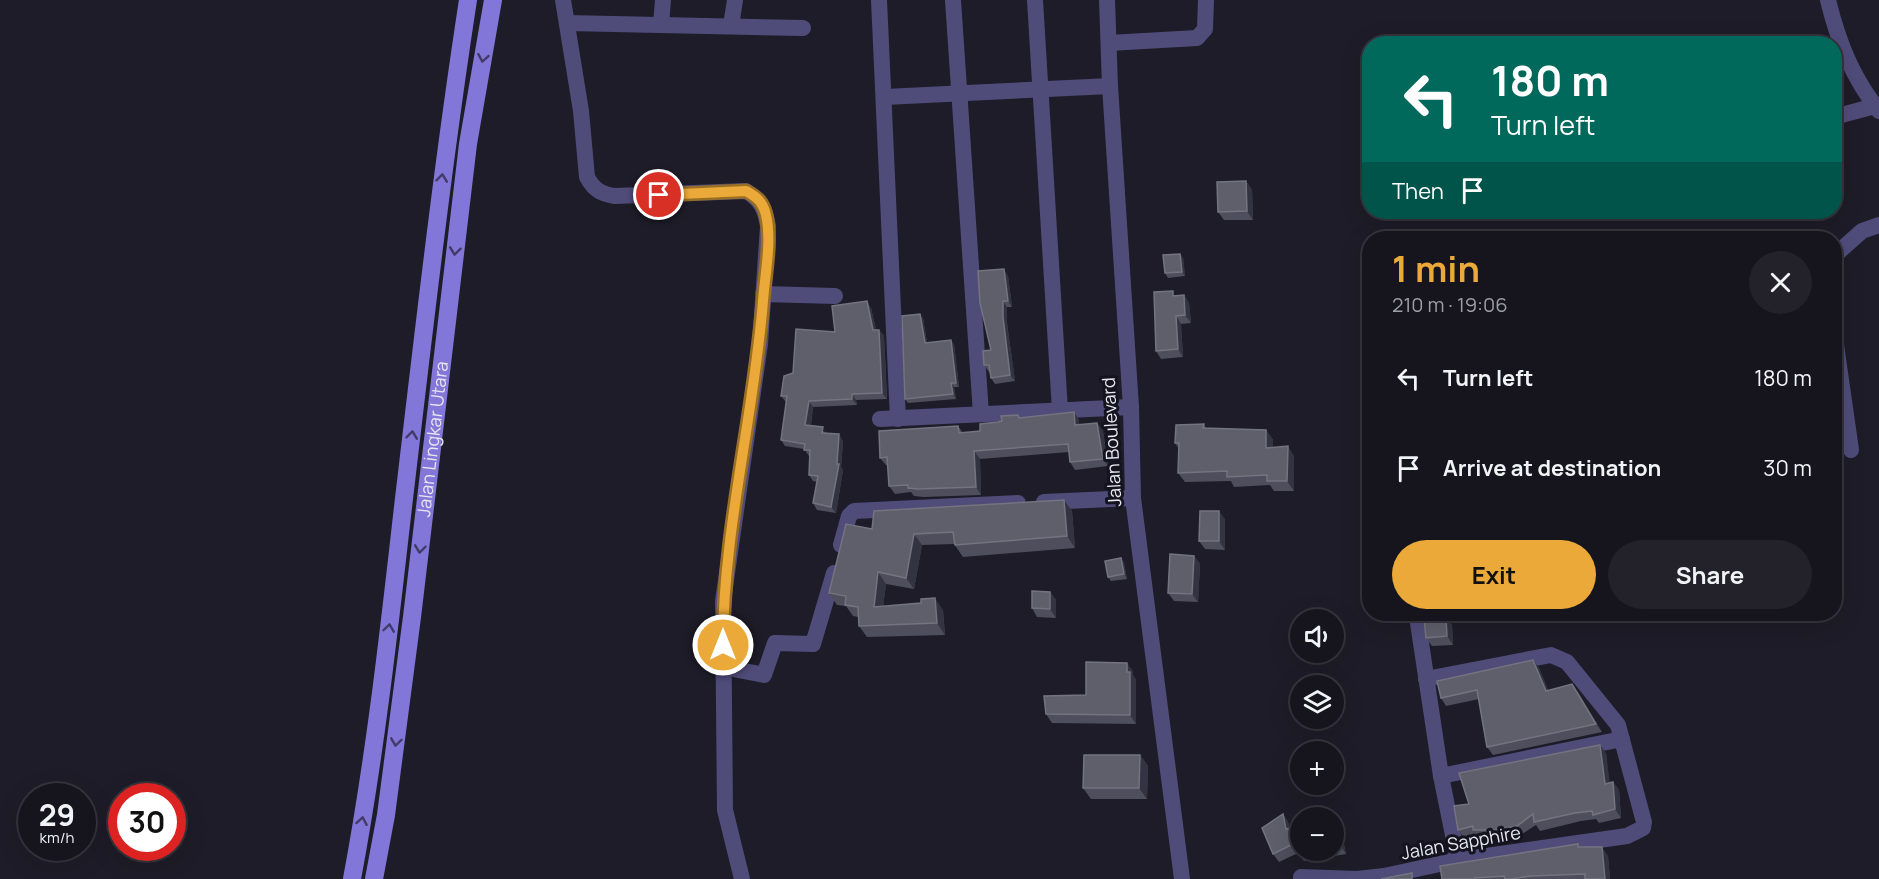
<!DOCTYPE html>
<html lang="en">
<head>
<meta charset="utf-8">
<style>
  :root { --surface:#16151e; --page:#23222b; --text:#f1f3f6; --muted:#9e9fa4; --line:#35343c; --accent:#eba939 }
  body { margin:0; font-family:Manrope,sans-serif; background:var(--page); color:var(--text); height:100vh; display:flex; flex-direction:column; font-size:22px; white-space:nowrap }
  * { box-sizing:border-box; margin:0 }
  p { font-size:20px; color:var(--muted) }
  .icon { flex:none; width:33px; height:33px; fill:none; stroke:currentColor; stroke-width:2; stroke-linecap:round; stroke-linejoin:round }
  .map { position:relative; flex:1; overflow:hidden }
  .sheet { position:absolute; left:1362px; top:231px; width:480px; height:390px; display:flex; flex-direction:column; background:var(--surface); border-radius:24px; box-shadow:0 6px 24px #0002,0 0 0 2px var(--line) }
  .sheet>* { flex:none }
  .banner { position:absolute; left:1362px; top:36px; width:480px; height:183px; border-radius:24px; box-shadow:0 6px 24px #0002,0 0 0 2px var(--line); background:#00695c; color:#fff; overflow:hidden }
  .controls { position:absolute; left:1290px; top:609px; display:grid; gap:12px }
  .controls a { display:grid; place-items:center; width:54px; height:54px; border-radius:50%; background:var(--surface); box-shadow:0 6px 24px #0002,0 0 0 2px var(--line); font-size:30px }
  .speed { position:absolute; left:18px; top:783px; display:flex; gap:12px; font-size:30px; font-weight:700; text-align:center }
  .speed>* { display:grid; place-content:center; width:78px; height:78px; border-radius:50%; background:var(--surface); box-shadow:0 6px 24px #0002,0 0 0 2px var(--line); line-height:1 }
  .speed small { font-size:15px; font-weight:400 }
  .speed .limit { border:9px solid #d22; background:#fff; color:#111 }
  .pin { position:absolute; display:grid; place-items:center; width:51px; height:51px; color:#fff; margin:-26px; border:3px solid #fff; border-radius:50%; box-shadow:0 2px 6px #0007 }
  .me { position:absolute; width:66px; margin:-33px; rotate:0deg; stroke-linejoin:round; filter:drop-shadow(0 0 4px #0008) }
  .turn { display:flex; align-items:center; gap:21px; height:126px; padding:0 30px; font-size:27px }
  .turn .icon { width:78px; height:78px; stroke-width:2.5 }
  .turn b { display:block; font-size:42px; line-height:51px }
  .then { display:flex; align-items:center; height:57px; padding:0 30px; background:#0003; gap:12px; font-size:22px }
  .round { display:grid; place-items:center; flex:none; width:63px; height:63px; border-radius:32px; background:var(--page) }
  .summary { display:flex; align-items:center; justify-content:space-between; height:102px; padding:0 30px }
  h1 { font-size:36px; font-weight:700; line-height:45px; color:var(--accent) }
  .cta { display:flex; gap:12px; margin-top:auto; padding:12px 30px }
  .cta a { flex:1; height:69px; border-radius:36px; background:var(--accent); color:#111; font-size:24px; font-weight:700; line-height:69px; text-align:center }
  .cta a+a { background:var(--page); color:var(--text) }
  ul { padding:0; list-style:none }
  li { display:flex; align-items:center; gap:18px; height:90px; padding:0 30px }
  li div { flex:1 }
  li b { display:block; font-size:22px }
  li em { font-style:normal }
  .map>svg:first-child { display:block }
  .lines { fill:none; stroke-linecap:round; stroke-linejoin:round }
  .street { stroke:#504c7a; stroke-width:16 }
  .primary { stroke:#8277d8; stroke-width:18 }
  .wall { fill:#4e4e5c }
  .shaded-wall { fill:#343341 }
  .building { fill:#5f5f6c; stroke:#747480; stroke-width:1.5 }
  .oneway { stroke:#403b69 }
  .route-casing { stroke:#996e25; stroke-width:15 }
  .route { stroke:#eba939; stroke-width:10 }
  .labels { text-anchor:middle; stroke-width:6; stroke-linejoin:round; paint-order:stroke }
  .street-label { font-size:18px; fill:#e6e6ef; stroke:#14131f }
</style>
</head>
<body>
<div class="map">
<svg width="1879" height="879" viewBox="0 0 1879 879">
  <rect width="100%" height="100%" fill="#1d1c28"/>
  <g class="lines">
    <g class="street">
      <path d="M563,0L581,111L587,177C594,190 601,194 615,196L746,191C761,200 765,209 768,226L760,344L723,601L725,810L742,879"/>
      <path d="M879,0L898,419"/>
      <path d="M953,0L981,414"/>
      <path d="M1035,0L1060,411"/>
      <path d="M1107,0L1110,86L1131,407L1133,498L1182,879"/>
      <path d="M1828,0C1838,41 1852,77 1879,111"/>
      <path d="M567,23L803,28"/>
      <path d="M661,25L663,0"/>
      <path d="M731,26L735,0"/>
      <path d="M1109,43L1197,38L1205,29L1206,0"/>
      <path d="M885,97L1110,86"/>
      <path d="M1834,117L1875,106"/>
      <path d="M1834,256L1862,231L1879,225"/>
      <path d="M763,294L835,296"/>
      <path d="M1834,331L1851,450"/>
      <path d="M880,419L1131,407"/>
      <path d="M1044,502L1133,498"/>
      <path d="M841,545L849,516L854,511L1018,503"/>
      <path d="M1418,623L1441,776L1458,860"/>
      <path d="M723,667L764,675L775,643L813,644L834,573"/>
      <path d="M1441,776L1622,739"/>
      <path d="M1301,877L1357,879L1384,876L1458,860L1627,836L1643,828L1644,822L1618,725L1567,662L1551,655L1426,679"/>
    </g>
    <g class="primary">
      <path d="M352,879C375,756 389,631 403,507C423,338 442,169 468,0"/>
      <path id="s1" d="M374,879L386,815L412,617L468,144L493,0"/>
    </g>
  </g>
  <g class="wall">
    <path d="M1246,181L1252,190L1253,220H1224L1218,212Z"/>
    <path d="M1180,254L1183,258L1185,276L1168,278L1165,273Z"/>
    <path d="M1008,276L1012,307H1007V323L1015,381L995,384L991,378L990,372H989L984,365L991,350Z"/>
    <path d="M1184,295L1189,303L1191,323L1181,324L1183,357L1161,359L1156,351L1176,296Z"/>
    <path d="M871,308L876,330H879L884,336L887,399L856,400L857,405L813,407L811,425L843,441L841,467L843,470L836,513L817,510L813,503L817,482L813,481L809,475L810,456H809L804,449L785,446L781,440L786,402L781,396L793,373Z"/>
    <path d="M923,318L927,343L954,344L959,387H954L956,399L908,403L905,399Z"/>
    <path d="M1020,418L1079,420V425L1097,423L1103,431L1108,466L1075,470L1070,462L1069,452L980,459L981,495L923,497L914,496L911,492L895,494L889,486L888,465H886L880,458L958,426L963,433L980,431L998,422Z"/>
    <path d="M1204,424L1206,428L1266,430L1273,440V448L1294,456V491H1274L1270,485L1234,487L1231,481L1185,482L1178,473L1179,449L1175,443Z"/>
    <path d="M1064,500L1072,511L1075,548L963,557L954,544L922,545L914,589L886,584L883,606L943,610L945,635L867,637L859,626L858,617L853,616L846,606L837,605L829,593L872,529Z"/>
    <path d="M1225,519V550L1205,549L1199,541Z"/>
    <path d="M1194,556L1200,564L1198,602L1174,601L1168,593Z"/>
    <path d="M1121,558L1124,563L1127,579L1111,581L1108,577Z"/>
    <path d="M1050,592L1056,600V618L1037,617L1032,608Z"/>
    <path d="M1446,617L1452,625L1453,645L1432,646L1426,638Z"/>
    <path d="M1533,660L1539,668L1548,690L1578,692L1602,732L1493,755L1487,747L1479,699L1446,706L1441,698Z"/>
    <path d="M1133,671V675L1136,680V724L1052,723L1046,714Z"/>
    <path d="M1606,753L1609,782H1613L1619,790L1621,818L1599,823L1596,819L1581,821L1540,831L1536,825L1522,834L1502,838H1479L1477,835L1464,838L1458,830L1469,804Z"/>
    <path d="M1140,755L1148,766L1147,799H1091L1083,788Z"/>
    <path d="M1283,814L1288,822L1290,828L1300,850H1334V818L1339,822L1346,854L1304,861L1298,853L1279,862L1273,854Z"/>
    <path d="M1579,847L1608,856L1610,879H1442Z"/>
  </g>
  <g class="shaded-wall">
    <path d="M1246,181L1252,190L1253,220L1247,211Z"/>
    <path d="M1180,254L1183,258L1185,276L1182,272Z"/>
    <path d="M1004,269L1008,276L1012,307L1008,301Z"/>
    <path d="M1184,295L1189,303L1191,323L1185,315Z"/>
    <path d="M867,301L871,308L878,337L873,330Z"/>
    <path d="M1003,301L1007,307V323L1015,381L1010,375L1003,317Z"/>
    <path d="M920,314L923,318L928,348L925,343Z"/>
    <path d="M1176,316L1181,324L1183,357L1178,349Z"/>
    <path d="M879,330L884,336L887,399L882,393Z"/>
    <path d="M951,340L954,344L959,387L956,383Z"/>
    <path d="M951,383L954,387L956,399L953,394Z"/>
    <path d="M852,394L856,400L857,405L852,399Z"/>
    <path d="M809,401L813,407L810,431L805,425Z"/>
    <path d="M1074,412L1079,420L1080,433L1075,425Z"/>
    <path d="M1097,423L1103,431L1108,466L1103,459Z"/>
    <path d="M1266,430L1273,440V458L1266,448Z"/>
    <path d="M839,434L843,441L841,467L843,470L836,513L831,507L837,464Z"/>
    <path d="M1288,446L1294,456V491L1287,481Z"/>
    <path d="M974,451L980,459L981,495L976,487Z"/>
    <path d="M1064,500L1072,511L1075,548L1067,536Z"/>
    <path d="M1219,511L1225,519V550L1219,541Z"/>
    <path d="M914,534L922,545L914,589L906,578Z"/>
    <path d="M1194,556L1200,564L1198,602L1192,594Z"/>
    <path d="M1121,558L1124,563L1127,579L1124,574Z"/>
    <path d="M878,572L886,584L882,618L874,607Z"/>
    <path d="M1050,592L1056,600V618L1050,609Z"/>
    <path d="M935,598L943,610L945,635L937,623Z"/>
    <path d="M1446,617L1452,625L1453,645L1447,636Z"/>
    <path d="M1533,660L1539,668L1552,699L1546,691Z"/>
    <path d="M1127,663L1133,671V675L1136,680V724L1130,715L1127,672Z"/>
    <path d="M1572,684L1578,692L1602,732L1596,724Z"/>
    <path d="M1600,745L1606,753L1611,792L1605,784Z"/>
    <path d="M1140,755L1148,766L1147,799L1139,788Z"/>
    <path d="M1613,782L1619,790L1621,818L1615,809Z"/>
    <path d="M1333,813L1339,822L1346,854L1340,845Z"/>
    <path d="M1283,814L1288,822L1292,837L1286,829Z"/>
    <path d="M1602,847L1608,856L1610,879H1605Z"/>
  </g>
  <g class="building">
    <path d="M1246,181L1247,211L1218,212L1217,182Z"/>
    <path d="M1180,254L1182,272L1165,273L1163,255Z"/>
    <path d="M1004,269L1008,301H1003V317L1010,375L991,378L989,365H984L983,351L991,350L980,303L978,271Z"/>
    <path d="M1173,291V296L1184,295L1185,315L1176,316L1178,349L1156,351L1154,292Z"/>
    <path d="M867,301L873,330H879L882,393L852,394V399L809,401L805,425L823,427L822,433L839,434L837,464H839L831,507L813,503L818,476L809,475L810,450H804L805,444L781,440L787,396H781L784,376L793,373L796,329L835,332L832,306Z"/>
    <path d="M920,314L925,343L951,340L956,383H951L953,394L905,399L902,316Z"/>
    <path d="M1074,412L1075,425L1097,423L1103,459L1070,462L1068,444L974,451L976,487L918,489L908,488V485L889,486L887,457L880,458L879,431L958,426L959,433L980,431V424L998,422L1002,421L1001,416L1018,415L1019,418Z"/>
    <path d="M1204,424L1203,428L1266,430V448L1288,446L1287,481H1267V475L1227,477V471L1178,473L1179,443H1175L1176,425Z"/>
    <path d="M1064,500L1067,536L955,545L953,532L914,534L906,578L878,572L874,607L921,603V599L935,598L937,623L859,626L858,607L845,605L846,596L829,593L846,524L872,529L874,511Z"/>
    <path d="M1200,511H1219V541H1199Z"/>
    <path d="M1170,554L1194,556L1192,594L1168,593Z"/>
    <path d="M1121,558L1124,574L1108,577L1105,561Z"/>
    <path d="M1032,591L1050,592V609L1032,608Z"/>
    <path d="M1446,617L1447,636L1426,638L1424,618Z"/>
    <path d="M1533,660L1546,691L1572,684L1596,724L1487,747L1477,690L1441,698L1437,681Z"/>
    <path d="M1086,662L1127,663V672H1130V715L1046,714L1044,696L1086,695Z"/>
    <path d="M1600,745L1605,784L1613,782L1615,809L1593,815L1592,811L1575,813L1534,822L1533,814L1517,826L1496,830H1473V826L1458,830L1454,806L1469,804L1459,773Z"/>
    <path d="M1084,755H1140L1139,788H1083Z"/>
    <path d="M1333,813L1340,845L1334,846V818H1321V816Z"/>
    <path d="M1283,814L1286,829L1300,826V850H1310L1298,852L1297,842L1273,854L1262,828Z"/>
    <path d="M1578,844V847H1602L1605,879H1585V874L1531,876L1511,879H1505L1504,876L1475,878V879H1442L1440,866Z"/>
    <path d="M1412,873V879H1381Z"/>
  </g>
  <defs><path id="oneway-chevron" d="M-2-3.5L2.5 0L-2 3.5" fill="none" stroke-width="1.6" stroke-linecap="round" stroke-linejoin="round" transform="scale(1.5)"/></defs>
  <g class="oneway">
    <use href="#oneway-chevron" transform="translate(483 58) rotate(100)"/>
    <use href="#oneway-chevron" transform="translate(442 178) rotate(-83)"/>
    <use href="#oneway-chevron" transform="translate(455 251) rotate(97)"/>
    <use href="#oneway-chevron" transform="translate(412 435) rotate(-83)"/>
    <use href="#oneway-chevron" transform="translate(420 549) rotate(97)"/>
    <use href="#oneway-chevron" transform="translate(389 628) rotate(-82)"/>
    <use href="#oneway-chevron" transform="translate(396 742) rotate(98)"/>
    <use href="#oneway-chevron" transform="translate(362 821) rotate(-80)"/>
  </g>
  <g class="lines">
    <defs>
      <path id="route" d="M659,195L746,191C757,197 763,202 766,215C772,241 765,274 763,301C754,416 723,530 723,645"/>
    </defs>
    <use href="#route" class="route-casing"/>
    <use href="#route" class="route"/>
  </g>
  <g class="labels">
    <g class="street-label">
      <text dy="6" stroke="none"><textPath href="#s1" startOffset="444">Jalan Lingkar Utara</textPath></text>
      <text transform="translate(1112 442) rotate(-93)" y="6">Jalan Boulevard</text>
      <text transform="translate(1461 843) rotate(-10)" y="6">Jalan Sapphire</text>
    </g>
  </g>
</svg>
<div class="controls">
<a><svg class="icon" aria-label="sound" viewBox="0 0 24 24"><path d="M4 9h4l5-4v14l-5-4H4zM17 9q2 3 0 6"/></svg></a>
<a><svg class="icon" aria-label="layers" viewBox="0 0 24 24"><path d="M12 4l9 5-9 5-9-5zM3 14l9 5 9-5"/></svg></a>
<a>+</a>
<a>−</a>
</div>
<div class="speed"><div>29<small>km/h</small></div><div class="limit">30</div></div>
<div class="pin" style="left:659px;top:195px;background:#d93025"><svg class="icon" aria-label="arrive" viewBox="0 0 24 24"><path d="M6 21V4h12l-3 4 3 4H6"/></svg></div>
<svg class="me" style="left:723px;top:645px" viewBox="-20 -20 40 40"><circle r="17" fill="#eba939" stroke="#fff" stroke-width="3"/><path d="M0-11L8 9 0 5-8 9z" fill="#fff"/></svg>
<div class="banner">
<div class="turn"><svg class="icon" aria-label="left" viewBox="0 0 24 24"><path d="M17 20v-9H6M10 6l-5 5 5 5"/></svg><div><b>180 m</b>Turn left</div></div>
<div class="then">Then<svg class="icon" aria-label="arrive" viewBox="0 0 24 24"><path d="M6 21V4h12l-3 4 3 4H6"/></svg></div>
</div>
<section class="sheet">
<div class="summary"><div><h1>1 min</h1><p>210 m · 19:06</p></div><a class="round"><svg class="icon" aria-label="close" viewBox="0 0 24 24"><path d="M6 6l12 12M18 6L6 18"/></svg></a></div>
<ul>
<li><svg class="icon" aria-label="left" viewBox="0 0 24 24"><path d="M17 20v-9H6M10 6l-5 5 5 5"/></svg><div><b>Turn left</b></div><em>180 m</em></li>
<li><svg class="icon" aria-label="arrive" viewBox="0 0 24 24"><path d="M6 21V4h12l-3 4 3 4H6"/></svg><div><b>Arrive at destination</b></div><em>30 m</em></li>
</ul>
<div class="cta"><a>Exit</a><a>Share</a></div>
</section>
</div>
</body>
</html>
